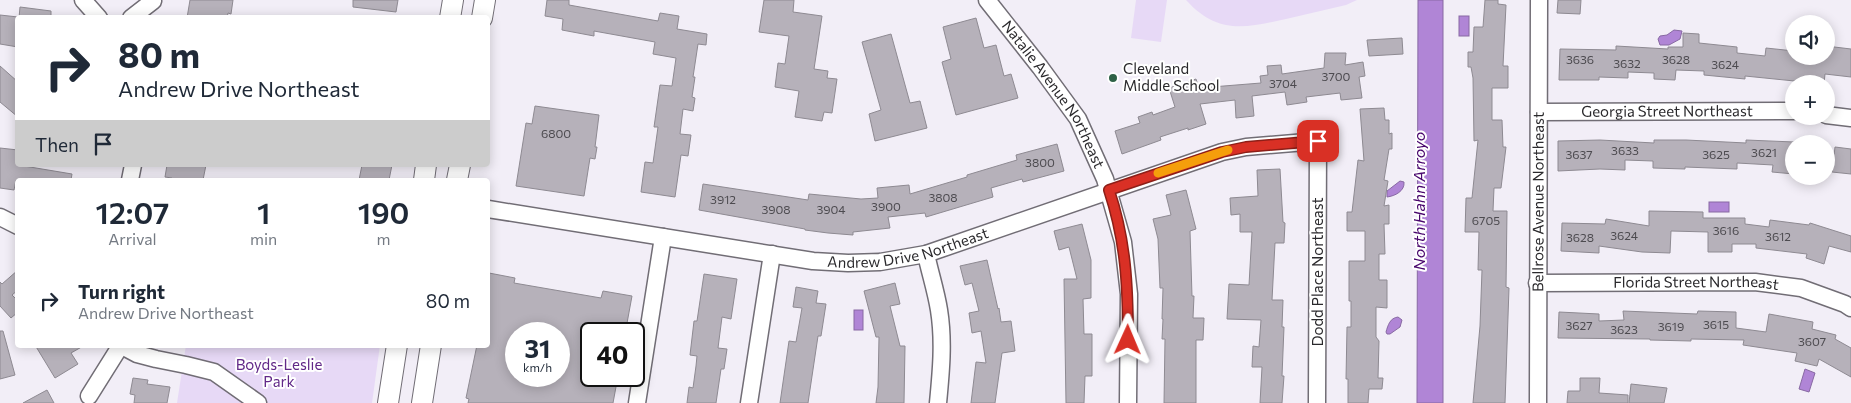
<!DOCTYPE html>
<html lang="en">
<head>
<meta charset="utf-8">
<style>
  :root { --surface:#fff; --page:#f2f2f3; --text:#1f2937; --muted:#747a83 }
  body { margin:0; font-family:Commissioner,sans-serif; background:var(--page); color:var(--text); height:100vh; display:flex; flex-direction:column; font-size:19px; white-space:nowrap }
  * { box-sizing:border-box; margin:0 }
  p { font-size:16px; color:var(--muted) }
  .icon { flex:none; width:28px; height:28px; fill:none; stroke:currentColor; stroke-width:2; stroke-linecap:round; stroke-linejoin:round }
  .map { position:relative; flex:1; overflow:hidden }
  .sheet { position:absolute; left:15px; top:178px; width:475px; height:170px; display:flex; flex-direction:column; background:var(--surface); border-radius:5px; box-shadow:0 2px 12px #0003 }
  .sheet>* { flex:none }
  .guide { position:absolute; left:15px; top:15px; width:475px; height:152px; border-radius:5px; box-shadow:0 2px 12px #0003; background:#fff; color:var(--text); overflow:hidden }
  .tools { position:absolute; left:1785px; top:15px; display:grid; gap:10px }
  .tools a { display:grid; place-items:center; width:50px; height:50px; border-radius:50%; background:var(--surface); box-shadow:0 2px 12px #0003; font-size:25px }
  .speed { position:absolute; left:505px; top:322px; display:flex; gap:10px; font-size:25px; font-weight:700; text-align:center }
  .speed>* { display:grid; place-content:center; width:65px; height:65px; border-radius:50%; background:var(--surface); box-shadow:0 2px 12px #0003; line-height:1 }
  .speed small { font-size:12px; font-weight:400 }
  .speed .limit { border:2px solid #111; border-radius:8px; background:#fff; color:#111 }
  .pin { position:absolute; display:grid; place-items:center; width:42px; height:42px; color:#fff; margin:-21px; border-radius:10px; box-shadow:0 2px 8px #0006 }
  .me { position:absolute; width:55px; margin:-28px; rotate:1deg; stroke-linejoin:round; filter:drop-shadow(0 0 4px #0008) }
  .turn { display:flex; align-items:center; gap:18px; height:105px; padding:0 20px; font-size:22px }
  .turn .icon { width:65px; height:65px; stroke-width:2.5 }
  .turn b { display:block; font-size:35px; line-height:42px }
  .then { display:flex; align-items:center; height:48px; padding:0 20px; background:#0003; gap:10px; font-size:19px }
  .eta { display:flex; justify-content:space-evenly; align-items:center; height:85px; text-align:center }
  .eta b { font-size:30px; font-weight:600; line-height:35px }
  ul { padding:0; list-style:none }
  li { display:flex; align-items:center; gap:15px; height:75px; padding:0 20px }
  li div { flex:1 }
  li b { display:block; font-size:19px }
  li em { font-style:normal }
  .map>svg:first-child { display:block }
  .green { fill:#e7d9f6 }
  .water { fill:#b085d6; stroke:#8869a3 }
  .building { fill:#b6b1ba; stroke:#8e8a92; fill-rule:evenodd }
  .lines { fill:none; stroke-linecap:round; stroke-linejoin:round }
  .minor-casing { stroke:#716d75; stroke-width:19 }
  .major-casing { stroke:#716d75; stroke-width:22 }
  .minor { stroke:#fff; stroke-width:16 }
  .major { stroke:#fff; stroke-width:20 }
  .route-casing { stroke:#8d1f18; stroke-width:12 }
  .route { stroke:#d93025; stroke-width:9 }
  .slow { stroke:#f59e0b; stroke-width:9 }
  .poi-dot { fill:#2e6146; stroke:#fff; stroke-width:2 }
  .labels { text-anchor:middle; stroke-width:4; stroke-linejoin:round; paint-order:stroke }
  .number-label { font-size:12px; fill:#4d4b50 }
  .poi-label { font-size:15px; fill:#2a292c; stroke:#fff; text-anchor:start }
  .street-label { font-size:15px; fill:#2a292c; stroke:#fff }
  .park-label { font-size:15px; fill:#612888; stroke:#fff }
  .water-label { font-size:16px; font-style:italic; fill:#48066c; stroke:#fff }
</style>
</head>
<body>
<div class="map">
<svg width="1851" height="403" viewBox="0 0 1851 403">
  <rect width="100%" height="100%" fill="#f2eef7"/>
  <g class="green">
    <path d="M1136,0H1167L1161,42L1131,38Z"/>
    <path d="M1186,0H1357L1346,5C1326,10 1306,14 1286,19C1245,28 1218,35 1186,0Z"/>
    <path d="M186,345H380L372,403H177Z"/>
  </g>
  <g class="water">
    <path d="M1418,0H1443V403H1417Z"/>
    <rect x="1459" y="16" width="10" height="20"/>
    <path d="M1674,30L1682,31L1680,39L1669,45H1660L1658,39L1660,36L1667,35Z"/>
    <path d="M1400,181L1404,182C1405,191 1395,196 1387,197V191Z"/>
    <rect x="1709" y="202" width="20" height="10"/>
    <rect x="854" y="310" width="9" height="20"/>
    <path d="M1398,317L1402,320L1400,327L1390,334H1387L1386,332C1388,325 1390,318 1398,317Z"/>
    <path d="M1805,369L1815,373L1809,392L1799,389Z"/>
  </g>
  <g class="building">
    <path d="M190,0H233L231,14L228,13L227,18H187Z"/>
    <path d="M353,0H398L396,12L353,7Z"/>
    <path d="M547,0H569V5L658,21L660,13L679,16L677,29L707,34L706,45L698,44L693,77H695L692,97L695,98L693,111L683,109L680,134L691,135L688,156L681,155L675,197L641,192L645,162L653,163L658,127H654L660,85L672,86L676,58L653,54L655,42L594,31V36L562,30L563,19L545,16Z"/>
    <path d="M764,0H794L793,12L822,16L814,69L828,71L827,78L837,79L832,113L824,112L822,121L795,117L799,91L775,87L778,63L785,64L789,36L759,32Z"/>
    <path d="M1485,0H1498V4L1506,5L1503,66H1508V88H1492V120H1502L1503,147H1506L1501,188H1494L1493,211H1507L1506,287L1509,288L1505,403H1473L1480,326L1482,270H1478L1479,232H1465L1466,198H1472L1478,140L1474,141L1473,78L1471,67H1468V52H1473L1474,27H1483Z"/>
    <path d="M1558,0H1581L1580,14L1557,13Z"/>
    <path d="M20,7L51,11V18H19Z"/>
    <path d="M0,15L18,17V47L0,44Z"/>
    <path d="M976,18L984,48L996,45L1004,76L1011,74L1018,98L956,115L942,62L951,59L943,27Z"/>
    <path d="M1683,33L1699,34V43L1737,47V53L1765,56L1766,48L1794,51V56H1826V46L1851,49V77L1825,74L1824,84L1745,76V79L1704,75V71L1676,70L1675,80L1654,79V73L1628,72V78L1599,77V80H1559L1560,49L1616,50V46L1668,49V47H1683Z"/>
    <path d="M891,34L910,103L920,101L927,128L875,141L869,114L881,110L862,42Z"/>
    <path d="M1402,38L1403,54L1369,56L1367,40Z"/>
    <path d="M1325,53H1346L1345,65L1363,62L1365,76L1359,77L1362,98L1341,100L1340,93L1306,97L1307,102L1287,105L1285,92L1252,96L1254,116L1236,118L1235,100L1200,104L1206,124L1188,130V128L1160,137L1161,140L1122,154L1115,131L1140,123L1138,117L1152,112L1153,115L1175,107L1169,88L1196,79L1199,88L1261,83L1260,76L1268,75L1267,66L1281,65L1282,74L1324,68Z"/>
    <path d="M0,66L18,82V117L0,102Z"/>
    <path d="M535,106L599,115L595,147H597L595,159L590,158L584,196L516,186L526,123L532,124Z"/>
    <path d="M1384,108L1385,120H1389V134L1392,133V149H1389L1384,180L1388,181L1384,206L1389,205V224H1384L1385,254H1379V280H1387V308L1376,307V337L1379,341L1378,378H1383L1382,389H1369L1368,403H1348V379H1346L1347,327H1351V301H1349V261H1365V231H1347V212H1352L1358,160L1364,161L1360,109Z"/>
    <path d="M1600,140L1654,143V140H1686L1746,143V140L1794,142V174L1772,172L1773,165L1737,163V169L1685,167V169L1653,168V161L1625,160V170L1600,169L1558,171V141Z"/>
    <path d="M1057,144L1064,171L1023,182L1022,179L991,188L993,197L926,217L925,213L888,217L890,228L853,232V235L828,233L805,230V229L699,210L703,184L808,200L809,194L861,199L878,198L877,188L909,185L910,194L967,177V175L1017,160L1016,155Z"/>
    <path d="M1835,147L1851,149V174L1832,172Z"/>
    <path d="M0,148L18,150V165L72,174L71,180H16L14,190L0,188Z"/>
    <path d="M167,165H206L203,180H171L172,178L165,177Z"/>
    <path d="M362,165H392L389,180H359Z"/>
    <path d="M1280,169L1283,222L1285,223L1284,243H1275L1272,300H1283L1282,327H1284L1282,376H1284L1282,403H1260L1262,367H1252L1253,346L1259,347L1261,320L1227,319L1229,284L1249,285L1252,232H1240V214L1231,215L1230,198L1258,196L1257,170Z"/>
    <path d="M1186,190L1196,229L1190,231L1192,296H1194L1193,318H1204L1203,340H1196V403H1164L1165,339H1162L1163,319H1162L1163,288H1160L1158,239L1153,219L1171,215L1166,195Z"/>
    <path d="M1649,211L1703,212V218H1745V224L1769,227L1770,220L1809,225L1810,223L1851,236V252L1829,246L1824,264L1806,258L1807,254L1756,248V244H1732V252H1708V232L1671,231L1670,253L1642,252L1599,246V253L1561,251L1562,223L1605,224L1606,219L1649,226Z"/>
    <path d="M1082,224L1091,260V298L1083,299L1084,334H1092V376H1085L1084,403H1066L1064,279H1077L1069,247L1059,250L1054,231Z"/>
    <path d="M987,260L998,309L999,308L1001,322L1011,321L1015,351L1002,353L995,403H971L976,362L986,363L981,331L972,333L969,313L979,311L972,283L965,285L960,266Z"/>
    <path d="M18,270V290L12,295L18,301V312L11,318L0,306V282L2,284Z"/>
    <path d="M489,273L515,278L514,283L601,298L603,291L632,296L625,334H591V376H618L613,403H468L469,399L466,398L477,345H488V283ZM516,334H559V376H516Z"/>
    <path d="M704,274L737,279L731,319L722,317L718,348L727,349L724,369H721L716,403H687L689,387L693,388L696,366L697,356L690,355L694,321H697Z"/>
    <path d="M895,283L900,304L890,306L900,346H905L904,403H876L878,387L879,337H876L864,291Z"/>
    <path d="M796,287L818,291L816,303L826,304L821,336H818L808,403H780L789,341L796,342L802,308L793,307Z"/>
    <path d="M1623,311L1697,314L1698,311L1736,312V328L1766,332L1769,314L1813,322L1812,329L1836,335L1835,339L1851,348V377L1819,359L1817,366L1795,361L1797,353L1743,345L1744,340L1691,339V341L1650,340V339L1558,338L1559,312L1599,314V321L1624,320Z"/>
    <path d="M0,331H3L15,375L0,379Z"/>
    <path d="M35,345H85L71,353L78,364L55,378Z"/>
    <path d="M133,378L148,380L147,384L170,387L167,403H134L135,395L130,394Z"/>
    <path d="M1580,378H1600L1599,393L1628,395V403H1567L1568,391H1580Z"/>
    <path d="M1631,384L1667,388L1664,403H1629Z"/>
    <path d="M47,390L54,403H23Z"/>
  </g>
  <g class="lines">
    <defs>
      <g id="minor">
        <path d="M83,0L99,18"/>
        <path id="s1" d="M987,0L1040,67L1078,119L1105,179L1123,242L1129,294L1128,403"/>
        <path d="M131,18L153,1"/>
        <path id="s2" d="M1539,112L1794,111"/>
        <path d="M1826,115L1851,118"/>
        <path d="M130,180L133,165"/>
        <path id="s3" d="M488,209L813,261L848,263L880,262L926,254L1222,152L1246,147L1318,141L1317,403"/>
        <path d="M0,217L18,226"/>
        <path d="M926,254C930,273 936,291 939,310C944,341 941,372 938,403"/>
        <path id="s4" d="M1537,283L1755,282L1801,288L1845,304L1851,308"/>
        <path d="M122,346L137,354L156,359L186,365L214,372L258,403"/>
        <path d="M89,396L121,345"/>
        <path d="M637,403L663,237"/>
        <path d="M749,403L772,254"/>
        <path id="s5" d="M1538,403L1539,0"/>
      </g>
      <g id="major">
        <path d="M450,18L453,0"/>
        <path d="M482,18L485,0"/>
        <path d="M424,180L426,165"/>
        <path d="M457,180L460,165"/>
        <path d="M388,403L397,345"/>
        <path d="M422,403L431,345"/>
      </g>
    </defs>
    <use href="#minor" class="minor-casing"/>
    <use href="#major" class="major-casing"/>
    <use href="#minor" class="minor"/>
    <use href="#major" class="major"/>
  </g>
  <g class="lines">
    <defs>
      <path id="route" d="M1128,340C1128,286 1126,241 1109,190L1222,152L1246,147L1318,141"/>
    </defs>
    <use href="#route" class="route-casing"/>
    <use href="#route" class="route"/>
    <path class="slow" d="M1158,173L1228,150"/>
  </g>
  <circle class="poi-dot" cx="1113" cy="78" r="5"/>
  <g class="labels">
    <g class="number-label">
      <text x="1580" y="64">3636</text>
      <text x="1676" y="64">3628</text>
      <text x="1627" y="68">3632</text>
      <text x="1725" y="69">3624</text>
      <text x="1336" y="81">3700</text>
      <text x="1283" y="88">3704</text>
      <text x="556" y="138">6800</text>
      <text x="1625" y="155">3633</text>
      <text x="1764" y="157">3621</text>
      <text x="1579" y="159">3637</text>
      <text x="1716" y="159">3625</text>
      <text x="1040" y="167">3800</text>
      <text x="943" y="202">3808</text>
      <text x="723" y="204">3912</text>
      <text x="886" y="211">3900</text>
      <text x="776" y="214">3908</text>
      <text x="831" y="214">3904</text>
      <text x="1486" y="225">6705</text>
      <text x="1726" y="235">3616</text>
      <text x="1624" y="240">3624</text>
      <text x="1778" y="241">3612</text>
      <text x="1580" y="242">3628</text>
      <text x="1716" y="329">3615</text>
      <text x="1579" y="330">3627</text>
      <text x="1671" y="331">3619</text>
      <text x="1624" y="334">3623</text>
      <text x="1812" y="346">3607</text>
    </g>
    <g class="poi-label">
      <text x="1123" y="74">Cleveland<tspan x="1123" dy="17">Middle School</tspan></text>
    </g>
    <g class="street-label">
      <text dy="5" stroke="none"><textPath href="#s1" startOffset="116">Natalie Avenue Northeast</textPath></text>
      <text dy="5" stroke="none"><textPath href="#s2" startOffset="128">Georgia Street Northeast</textPath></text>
      <text dy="5" stroke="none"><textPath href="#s5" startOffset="201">Bellrose Avenue Northeast</textPath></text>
      <text dy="5" stroke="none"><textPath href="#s3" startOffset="426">Andrew Drive Northeast</textPath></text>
      <text transform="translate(1318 272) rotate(-90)" y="5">Dodd Place Northeast</text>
      <text dy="5" stroke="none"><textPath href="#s4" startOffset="159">Florida Street Northeast</textPath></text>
    </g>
    <g class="park-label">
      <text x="279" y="370">Boyds-Leslie<tspan x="279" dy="17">Park</tspan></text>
    </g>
    <g class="water-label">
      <text transform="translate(1419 201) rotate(-90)" y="6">North Hahn Arroyo</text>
    </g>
  </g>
</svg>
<div class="tools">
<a><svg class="icon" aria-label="sound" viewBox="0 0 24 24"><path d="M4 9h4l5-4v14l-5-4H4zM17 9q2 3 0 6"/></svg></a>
<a>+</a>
<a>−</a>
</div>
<div class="speed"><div>31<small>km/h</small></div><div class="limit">40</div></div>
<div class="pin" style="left:1318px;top:141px;background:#d93025"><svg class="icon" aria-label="arrive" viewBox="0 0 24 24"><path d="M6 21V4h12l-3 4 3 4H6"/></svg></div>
<svg class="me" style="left:1128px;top:340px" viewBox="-20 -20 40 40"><path d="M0-17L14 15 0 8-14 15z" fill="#d93025" stroke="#fff" stroke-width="4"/></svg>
<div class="guide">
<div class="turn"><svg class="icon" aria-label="right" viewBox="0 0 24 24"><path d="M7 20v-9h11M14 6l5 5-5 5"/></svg><div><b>80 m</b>Andrew Drive Northeast</div></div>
<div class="then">Then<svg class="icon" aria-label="arrive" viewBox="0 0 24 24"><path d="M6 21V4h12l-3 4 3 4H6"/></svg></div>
</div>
<section class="sheet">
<div class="eta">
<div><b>12:07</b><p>Arrival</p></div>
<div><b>1</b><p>min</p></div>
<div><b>190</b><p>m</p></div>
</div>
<ul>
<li><svg class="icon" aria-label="right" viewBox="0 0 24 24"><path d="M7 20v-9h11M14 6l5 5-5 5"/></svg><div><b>Turn right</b><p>Andrew Drive Northeast</p></div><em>80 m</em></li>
</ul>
</section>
</div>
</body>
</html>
